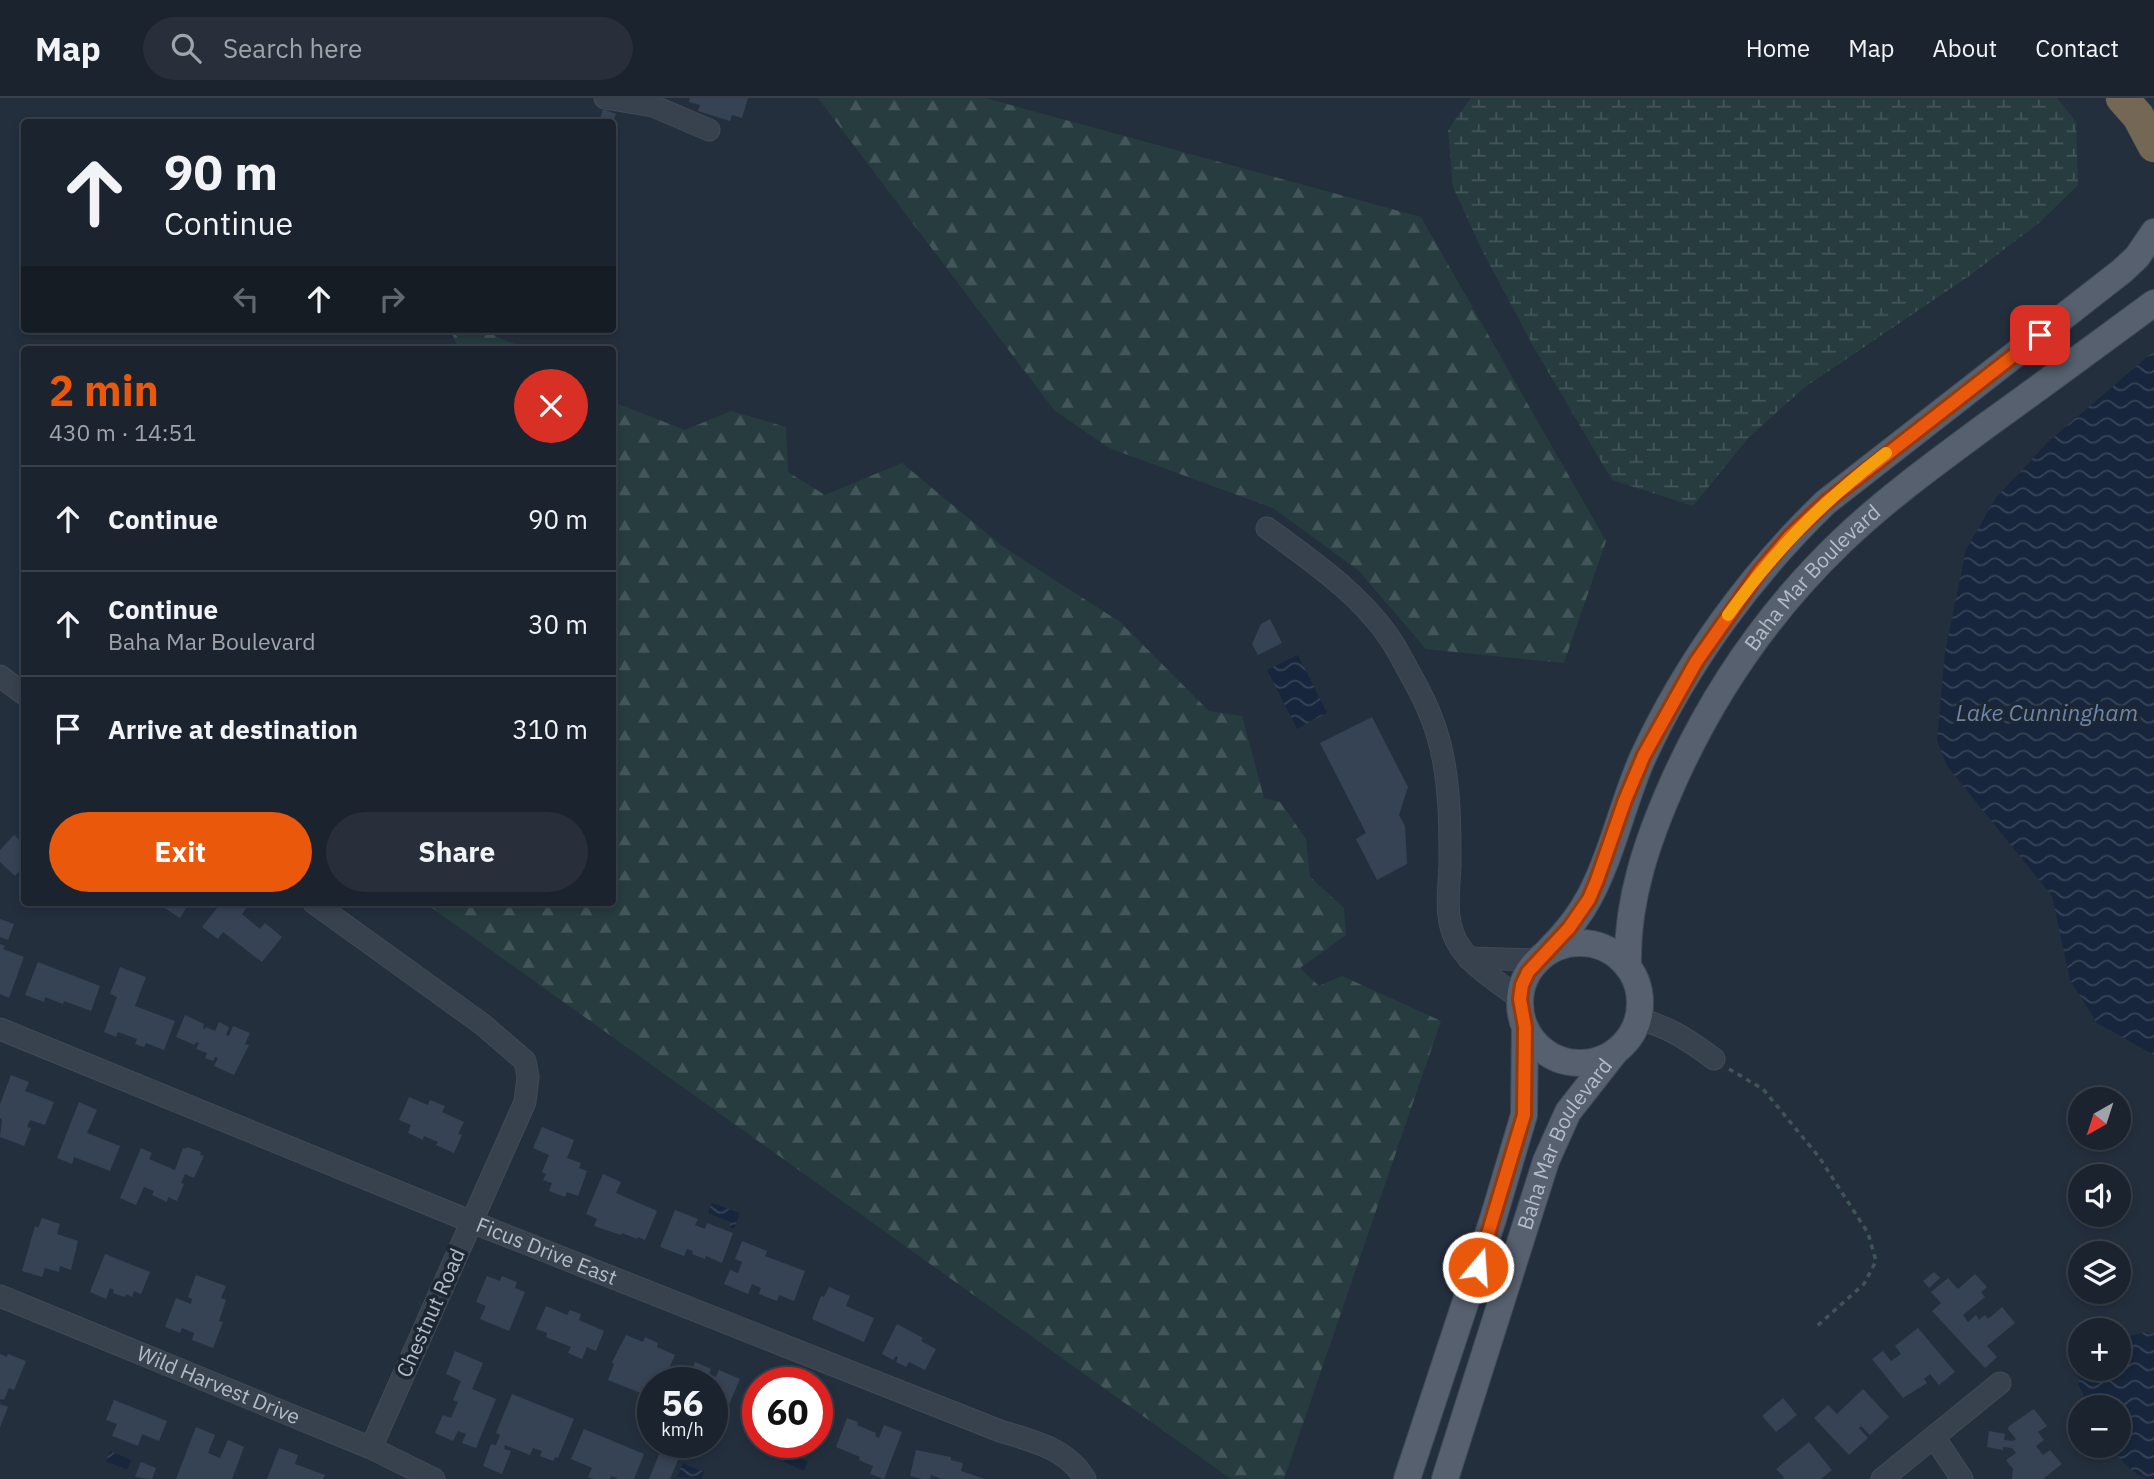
<!DOCTYPE html>
<html lang="en">
<head>
<meta charset="utf-8">
<style>
  :root { --surface:#1b232e; --page:#282f3a; --text:#f1f3f6; --muted:#a0a4aa; --line:#39404a; --accent:#ea580c }
  body { margin:0; font-family:"IBM Plex Sans",sans-serif; background:var(--page); color:var(--text); height:100vh; display:flex; flex-direction:column; font-size:26px; white-space:nowrap }
  * { box-sizing:border-box; margin:0 }
  p { font-size:23px; color:var(--muted) }
  .icon { flex:none; width:38px; height:38px; fill:none; stroke:currentColor; stroke-width:2; stroke-linecap:round; stroke-linejoin:round }
  .map { position:relative; flex:1; overflow:hidden }
  .side { position:absolute; left:21px; top:248px; width:595px; height:560px; display:flex; flex-direction:column; background:var(--surface); border-radius:7px; box-shadow:0 4px 10px #0003,0 0 0 2px var(--line) }
  .side>* { flex:none }
  .banner { position:absolute; left:21px; top:21px; width:595px; height:214px; border-radius:7px; box-shadow:0 4px 10px #0003,0 0 0 2px var(--line); background:#1b232e; color:var(--text); overflow:hidden }
  .needle { width:46px; rotate:219deg }
  .fabs { position:absolute; left:2068px; top:989px; display:grid; gap:14px }
  .fabs a { display:grid; place-items:center; width:63px; height:63px; border-radius:50%; background:var(--surface); box-shadow:0 4px 10px #0003,0 0 0 2px var(--line); font-size:35px }
  .speed { position:absolute; left:637px; top:1269px; display:flex; gap:14px; font-size:35px; font-weight:700; text-align:center }
  .speed>* { display:grid; place-content:center; width:91px; height:91px; border-radius:50%; background:var(--surface); box-shadow:0 4px 10px #0003,0 0 0 2px var(--line); line-height:1 }
  .speed small { font-size:18px; font-weight:400 }
  .speed .limit { border:10px solid #d22; background:#fff; color:#111 }
  .pin { position:absolute; display:grid; place-items:center; width:60px; height:60px; color:#fff; margin:-30px; border-radius:14px; box-shadow:0 4px 10px #0006 }
  .me { position:absolute; width:77px; margin:-38px; rotate:18deg; stroke-linejoin:round; filter:drop-shadow(0 0 5px #0008) }
  .turn { display:flex; align-items:center; gap:24px; height:147px; padding:0 28px; font-size:32px }
  .turn .icon { width:91px; height:91px; stroke-width:2.5 }
  .turn b { display:block; font-size:49px; line-height:60px }
  .lanes { display:flex; align-items:center; height:66px; padding:0 28px; background:#0003; justify-content:center; gap:35px; direction:ltr }
  .lanes .off { opacity:.35 }
  .round { display:grid; place-items:center; flex:none; width:74px; height:74px; border-radius:37px; background:var(--page) }
  .summary { display:flex; align-items:center; justify-content:space-between; height:119px; padding:0 28px }
  h1 { font-size:42px; font-weight:700; line-height:52px; color:var(--accent) }
  .button { display:flex; gap:14px; margin-top:auto; padding:14px 28px }
  .button a { flex:1; height:80px; border-radius:42px; background:var(--accent); color:#fff; font-size:28px; font-weight:700; line-height:80px; text-align:center }
  .button a+a { background:var(--page); color:var(--text) }
  ul { padding:0; list-style:none }
  li { display:flex; align-items:center; gap:21px; height:105px; padding:0 28px; border-top:2px solid var(--line) }
  li div { flex:1 }
  li b { display:block; font-size:26px }
  li em { font-style:normal }
  header { display:flex; align-items:center; gap:42px; box-sizing:border-box; height:98px; padding:0 35px; background:var(--surface); border-bottom:2px solid var(--line) }
  header strong { font-size:33px }
  nav { display:flex; gap:38px; margin-inline-start:auto; font-size:24px }
  .search { width:490px; height:63px; background:var(--page); display:flex; align-items:center; gap:18px; box-sizing:border-box; padding:0 24px; border-radius:38px; color:var(--muted); font-size:26px }
  .map>svg:first-child { display:block }
  .forest { fill:url(#forest-firs) }
  .wetland { fill:url(#wetland-marsh) }
  .water { fill:url(#water-waves) }
  .building { fill:#364354 }
  .lines { fill:none; stroke-linecap:round; stroke-linejoin:round }
  .minor-casing { stroke:#414a57; stroke-width:23 }
  .major-casing { stroke:#414a57; stroke-width:28 }
  .highway-casing { stroke:#434c59; stroke-width:33 }
  .path { stroke:#3f5557; stroke-width:3.5; stroke-dasharray:5 5; stroke-linecap:butt }
  .minor { stroke:#38414e; stroke-width:21 }
  .major { stroke:#56606e; stroke-width:26 }
  .highway { stroke:#746855; stroke-width:32 }
  .route-casing { stroke:#983908; stroke-width:18 }
  .route { stroke:#ea580c; stroke-width:12 }
  .slow { stroke:#f59e0b; stroke-width:12 }
  .labels { text-anchor:middle; stroke-width:7; stroke-linejoin:round; paint-order:stroke }
  .street-label { font-size:21px; fill:#b4bcc9; stroke:#1d2633 }
  .water-label { font-size:23px; font-style:italic; fill:#6d86a8; stroke:#1d2633 }
</style>
</head>
<body>
<header>
<strong>Map</strong>
<div class="search"><svg class="icon" aria-label="search" viewBox="0 0 24 24"><circle cx="10" cy="10" r="6"/><path d="M15 15l6 6"/></svg>Search here</div>
<nav><a>Home</a><a>Map</a><a>About</a><a>Contact</a></nav>
</header>
<div class="map">
<svg width="2154" height="1381" viewBox="0 0 2154 1381">
  <defs>
    <pattern id="forest-firs" width="22" height="20" patternUnits="userSpaceOnUse" patternTransform="scale(1.75)"><rect width="22" height="20" fill="#263c3f"/><path d="M5 1l3.5 6h-7zM16 11l3.5 6h-7z" fill="#435659"/></pattern>
    <pattern id="wetland-marsh" width="20" height="14" patternUnits="userSpaceOnUse" patternTransform="scale(1.75)"><rect width="20" height="14" fill="#263c3f"/><path d="M1 5h8M5 5V1M11 12h8M15 12V8" fill="none" stroke="#435659"/></pattern>
    <pattern id="water-waves" width="16" height="10" patternUnits="userSpaceOnUse" patternTransform="scale(1.75)"><rect width="16" height="10" fill="#17263c"/><path d="M0 5q4-4 8 0t8 0" fill="none" stroke="#364457"/></pattern>
  </defs>
  <rect width="100%" height="100%" fill="#242f3e"/>
  <g class="forest">
    <path d="M818,0H985L1421,119L1606,443L1564,565L1426,551L1358,472L1273,410L1109,350L1054,312Z"/>
    <path d="M450,231H479L519,248L522,252H459Z"/>
    <path d="M613,304L685,332L731,313L786,329L788,374L825,397L902,365L1002,448L1120,524L1209,613L1242,618L1264,700L1280,704L1306,741L1310,779L1344,810L1346,837L1300,870L1319,888L1342,878L1441,923L1284,1381H1231L425,805H612Z"/>
  </g>
  <path class="wetland" d="M1471,0H2057L2076,24L2078,87L2039,125L1969,178L1805,289L1749,339L1693,408L1612,382L1533,248L1482,152L1453,89L1448,32Z"/>
  <g class="water">
    <path d="M2154,253V957L2097,925L2070,882L2052,798L1947,668L1937,642L1945,554L1966,452L1995,401L2048,344Z"/>
    <path d="M1298,557L1327,615L1297,631L1267,572Z"/>
    <path d="M712,1105L740,1115L734,1131L730,1129L731,1124L708,1115Z"/>
    <path d="M2146,1234L2154,1236V1381C2134,1381 2122,1361 2109,1348H2119V1309H2089L2078,1285L2081,1271L2119,1270V1241Z"/>
    <path d="M110,1353L131,1362L127,1372L106,1363Z"/>
    <path d="M788,1354L808,1363L804,1373L784,1364Z"/>
    <path d="M683,1365L704,1374L701,1381L677,1379Z"/>
  </g>
  <g class="building">
    <path d="M690,0H748L742,20L732,17L730,23L698,13L700,7L689,4Z"/>
    <path d="M603,11L616,16L613,24H599Z"/>
    <path d="M1270,521L1282,545L1258,557L1252,546L1261,526Z"/>
    <path d="M1372,619L1408,689L1399,717L1405,728L1407,766L1377,782L1356,741L1366,735L1320,645Z"/>
    <path d="M14,737L24,746V768L15,778L0,764V752Z"/>
    <path d="M157,805H189L180,820Z"/>
    <path d="M221,805H245L248,808L242,816L260,831L265,825L282,839L262,864L223,834L218,841L202,829Z"/>
    <path d="M0,821L14,826L8,842L0,839Z"/>
    <path d="M0,846L5,848L3,851L24,859L9,900L0,896Z"/>
    <path d="M38,864L100,888L91,913L64,903L63,906L45,899L44,904L25,897Z"/>
    <path d="M120,869L146,879L135,908L175,923L164,952L146,945L144,949L135,946L137,941L118,934L116,939L104,934L117,899L110,896Z"/>
    <path d="M185,917L204,926L203,930L205,931L206,929L215,933L219,924L229,929L226,937L229,938L233,928L250,935L245,946L249,947L234,977L214,968L218,960L215,959L213,963L205,960L207,955L196,951L199,945L196,944L195,947L176,939Z"/>
    <path d="M11,977L29,984L25,993L54,1004L45,1027L30,1022L27,1029L31,1030L24,1048L0,1039L2,1021L0,1020V1006Z"/>
    <path d="M409,999L428,1007L430,1002L445,1008L442,1014L464,1024L458,1036L462,1037L454,1055L436,1047L438,1044L424,1038L423,1042L408,1035L411,1027L399,1022Z"/>
    <path d="M79,1004L97,1012L87,1035L120,1048L110,1073L74,1059L72,1066L57,1060Z"/>
    <path d="M542,1029L574,1042L567,1060L581,1065L579,1070L587,1073L578,1098L567,1094L565,1099L549,1093L552,1085L543,1082L546,1076L542,1074L549,1057L533,1050Z"/>
    <path d="M187,1049L201,1054L200,1057L204,1058L194,1080L185,1076L181,1085L184,1086L177,1103L168,1099L167,1104L152,1097L154,1093L144,1089L136,1107L120,1100L141,1050L152,1055L149,1061L175,1072L183,1050L186,1051Z"/>
    <path d="M603,1076L621,1084L616,1095L657,1113L645,1142L638,1139L637,1141L622,1135L621,1137L594,1128L597,1121L586,1116Z"/>
    <path d="M675,1112L698,1121L695,1127L705,1131L707,1125L733,1135L722,1165L706,1158L705,1161L692,1156L693,1153L687,1151L684,1158L660,1149Z"/>
    <path d="M42,1120L60,1126L57,1136L78,1143L71,1172L60,1168L59,1174L45,1170L42,1179L22,1173L35,1128L38,1130Z"/>
    <path d="M742,1143L767,1153L765,1158L805,1173L794,1203L779,1197L777,1203L759,1196L761,1190L752,1186L748,1196L724,1186L730,1172L738,1175L742,1164L735,1161Z"/>
    <path d="M105,1156L150,1174L141,1196L134,1193L132,1199L126,1196L125,1199L113,1195L114,1192L110,1190L106,1201L90,1194Z"/>
    <path d="M1934,1174L1940,1180L1929,1190L1923,1183Z"/>
    <path d="M1975,1176L1987,1189L1981,1194L1985,1199L1963,1217L1968,1224L1976,1217L1979,1222L1985,1217L1988,1221L2002,1209L2015,1225L1987,1248L1997,1259L1985,1270L1932,1213L1941,1205L1931,1194L1948,1180L1958,1191Z"/>
    <path d="M196,1177L226,1188L221,1200L226,1202L219,1223L223,1224L213,1250L192,1242L194,1235L182,1230L180,1235L165,1229L176,1200L191,1206L192,1201L188,1199Z"/>
    <path d="M487,1178L500,1183L502,1178L517,1184L515,1190L525,1194L509,1233L480,1221L486,1208L476,1204Z"/>
    <path d="M829,1189L850,1198L846,1208L874,1220L864,1244L812,1221L821,1198L824,1199Z"/>
    <path d="M546,1208L567,1217L570,1212L581,1216L579,1222L604,1233L596,1253L587,1249L582,1261L568,1255L571,1249L546,1239L547,1235L536,1231Z"/>
    <path d="M897,1226L923,1240L921,1243L936,1251L925,1272L909,1264L906,1269L896,1264L898,1259L896,1258L893,1262L882,1256Z"/>
    <path d="M1918,1230L1955,1274L1939,1287L1930,1276L1924,1281L1927,1285L1903,1300L1872,1261L1883,1253L1891,1263L1901,1256L1895,1248Z"/>
    <path d="M626,1237L643,1244L645,1239L658,1245L657,1249L675,1257L667,1275L676,1279L674,1284H653V1300L608,1282L614,1266L612,1264Z"/>
    <path d="M455,1253L483,1265L472,1291L496,1301L476,1350L462,1345L466,1336L458,1333L453,1343L435,1335L443,1317L451,1320L458,1304L453,1302L461,1283L446,1276Z"/>
    <path d="M0,1256L7,1259L8,1256L26,1263L14,1292L9,1290L4,1302L0,1301Z"/>
    <path d="M695,1264L711,1271L709,1276L716,1279L719,1272L740,1281L723,1320L712,1315V1284H687Z"/>
    <path d="M1863,1291L1889,1319L1870,1337L1861,1328L1859,1330L1868,1340L1849,1357L1814,1320L1828,1307L1837,1316Z"/>
    <path d="M512,1296L574,1321L558,1360L555,1359L553,1363L540,1358L542,1353L533,1350L530,1357L505,1347L504,1351L511,1353L502,1376L483,1368L491,1346L496,1347L500,1337L496,1335Z"/>
    <path d="M1783,1300L1797,1317L1776,1334L1762,1318Z"/>
    <path d="M114,1302L167,1323L159,1343L142,1336L138,1348L112,1338L117,1326L106,1322Z"/>
    <path d="M0,1306L8,1309L0,1329Z"/>
    <path d="M2034,1311L2047,1328L2038,1334L2044,1342L2036,1348L2043,1357L2050,1352L2062,1366L2043,1381H2012L2013,1371L2006,1362L2016,1355L2012,1350L2003,1349V1352L1987,1349L1989,1333L2005,1336L2004,1342L2013,1343L2016,1341L2008,1331L2009,1328Z"/>
    <path d="M847,1320L858,1324L857,1327L876,1335L875,1338L879,1340L884,1327L902,1334L884,1381L870,1376L873,1368L859,1362L860,1359L836,1349Z"/>
    <path d="M196,1329L215,1337L208,1355L220,1360L228,1342L244,1349L232,1381H176Z"/>
    <path d="M584,1331L644,1356L634,1381H618L611,1378L610,1381H593L588,1379L592,1370L571,1361Z"/>
    <path d="M664,1344H674L684,1348L670,1381H649Z"/>
    <path d="M766,1344H785L782,1351Z"/>
    <path d="M788,1344H811L807,1353Z"/>
    <path d="M1809,1344L1832,1372L1821,1381H1782L1784,1379L1776,1371Z"/>
    <path d="M279,1350L298,1357L295,1366L325,1377L323,1381H267Z"/>
    <path d="M916,1352L951,1359V1362L963,1365L961,1373L985,1381H942L931,1377L930,1381H923L910,1378Z"/>
    <path d="M141,1364L156,1370L152,1381L135,1379Z"/>
  </g>
  <g class="lines">
    <defs>
      <g id="minor">
        <path d="M605,0L653,8L709,32"/>
        <path d="M1267,430C1310,462 1358,494 1389,539C1398,552 1405,567 1413,581C1427,606 1438,632 1443,660C1450,695 1450,731 1450,766C1449,794 1443,824 1460,849C1476,872 1499,884 1520,901"/>
        <path d="M0,578L24,596"/>
        <path d="M314,805L482,926L525,963L528,979L525,1004L371,1350"/>
        <path d="M1468,860L1537,862"/>
        <path d="M1638,921C1668,928 1690,943 1714,961"/>
        <path id="s1" d="M0,931L472,1124L1000,1333C1032,1343 1067,1350 1085,1381"/>
        <path id="s2" d="M0,1198L371,1350L434,1381"/>
        <path d="M1934,1339L1962,1381"/>
        <path d="M1882,1381L2000,1285"/>
      </g>
      <g id="major">
        <circle cx="1580" cy="905" r="60"/>
        <path d="M1548,853C1564,837 1579,819 1590,798C1613,754 1623,704 1643,659C1687,564 1751,476 1826,404L2122,173L2137,159L2154,134"/>
        <path id="s3" d="M1628,869C1626,802 1648,740 1675,680C1715,592 1772,510 1842,443C1887,400 1937,364 1987,327C2043,287 2098,246 2154,205"/>
        <path d="M1407,1381L1493,1121L1524,1017L1525,929"/>
        <path id="s4" d="M1445,1381L1546,1063L1568,1014L1615,954"/>
      </g>
      <path id="highway" d="M2122,0L2138,18L2154,48"/>
    </defs>
    <use href="#minor" class="minor-casing"/>
    <use href="#major" class="major-casing"/>
    <use href="#highway" class="highway-casing"/>
    <path class="path" d="M1729,971L1763,991L1819,1059L1868,1135L1876,1163L1864,1186L1816,1229"/>
    <use href="#minor" class="minor"/>
    <use href="#major" class="major"/>
    <use href="#highway" class="highway"/>
  </g>
  <g class="lines">
    <defs>
      <path id="route" d="M1478,1169L1524,1017L1525,929L1520,901L1522,887L1528,874L1569,830L1589,801L1597,782L1625,702L1644,657L1696,564L1760,473L1790,438L1826,404L2040,237"/>
    </defs>
    <use href="#route" class="route-casing"/>
    <use href="#route" class="route"/>
    <path class="slow" d="M1728,517C1776,451 1821,405 1886,355"/>
  </g>
  <g class="labels">
    <g class="street-label">
      <text dy="7" stroke="none"><textPath href="#s3" startOffset="441">Baha Mar Boulevard</textPath></text>
      <text dy="7" stroke="none"><textPath href="#s4" startOffset="357">Baha Mar Boulevard</textPath></text>
      <text dy="7" stroke="none"><textPath href="#s1" startOffset="590">Ficus Drive East</textPath></text>
      <text transform="translate(431 1215) rotate(-66)" y="7">Chestnut Road</text>
      <text dy="7" stroke="none"><textPath href="#s2" startOffset="236">Wild Harvest Drive</textPath></text>
    </g>
    <g class="water-label">
      <text x="2047" y="623">Lake Cunningham</text>
    </g>
  </g>
</svg>
<div class="fabs">
<a><svg class="needle" viewBox="-14 -14 28 28"><path d="M0-13l5 13h-10z" fill="#e53935"/><path d="M0 13l5-13h-10z" fill="#a0a4aa"/></svg></a>
<a><svg class="icon" aria-label="sound" viewBox="0 0 24 24"><path d="M4 9h4l5-4v14l-5-4H4zM17 9q2 3 0 6"/></svg></a>
<a><svg class="icon" aria-label="layers" viewBox="0 0 24 24"><path d="M12 4l9 5-9 5-9-5zM3 14l9 5 9-5"/></svg></a>
<a>+</a>
<a>−</a>
</div>
<div class="speed"><div>56<small>km/h</small></div><div class="limit">60</div></div>
<div class="pin" style="left:2040px;top:237px;background:#d93025"><svg class="icon" aria-label="arrive" viewBox="0 0 24 24"><path d="M6 21V4h12l-3 4 3 4H6"/></svg></div>
<svg class="me" style="left:1478px;top:1169px" viewBox="-20 -20 40 40"><circle r="17" fill="#ea580c" stroke="#fff" stroke-width="3"/><path d="M0-11L8 9 0 5-8 9z" fill="#fff"/></svg>
<div class="banner">
<div class="turn"><svg class="icon" aria-label="ahead" viewBox="0 0 24 24"><path d="M12 20V5M6 11l6-6 6 6"/></svg><div><b>90 m</b>Continue</div></div>
<div class="lanes"><svg class="icon off" aria-label="left" viewBox="0 0 24 24"><path d="M17 20v-9H6M10 6l-5 5 5 5"/></svg><svg class="icon" aria-label="ahead" viewBox="0 0 24 24"><path d="M12 20V5M6 11l6-6 6 6"/></svg><svg class="icon off" aria-label="right" viewBox="0 0 24 24"><path d="M7 20v-9h11M14 6l5 5-5 5"/></svg></div>
</div>
<section class="side">
<div class="summary"><div><h1>2 min</h1><p>430 m · 14:51</p></div><a class="round" style="background:#d93025;color:#fff"><svg class="icon" aria-label="close" viewBox="0 0 24 24"><path d="M6 6l12 12M18 6L6 18"/></svg></a></div>
<ul>
<li><svg class="icon" aria-label="ahead" viewBox="0 0 24 24"><path d="M12 20V5M6 11l6-6 6 6"/></svg><div><b>Continue</b></div><em>90 m</em></li>
<li><svg class="icon" aria-label="ahead" viewBox="0 0 24 24"><path d="M12 20V5M6 11l6-6 6 6"/></svg><div><b>Continue</b><p>Baha Mar Boulevard</p></div><em>30 m</em></li>
<li><svg class="icon" aria-label="arrive" viewBox="0 0 24 24"><path d="M6 21V4h12l-3 4 3 4H6"/></svg><div><b>Arrive at destination</b></div><em>310 m</em></li>
</ul>
<div class="button"><a>Exit</a><a>Share</a></div>
</section>
</div>
</body>
</html>
